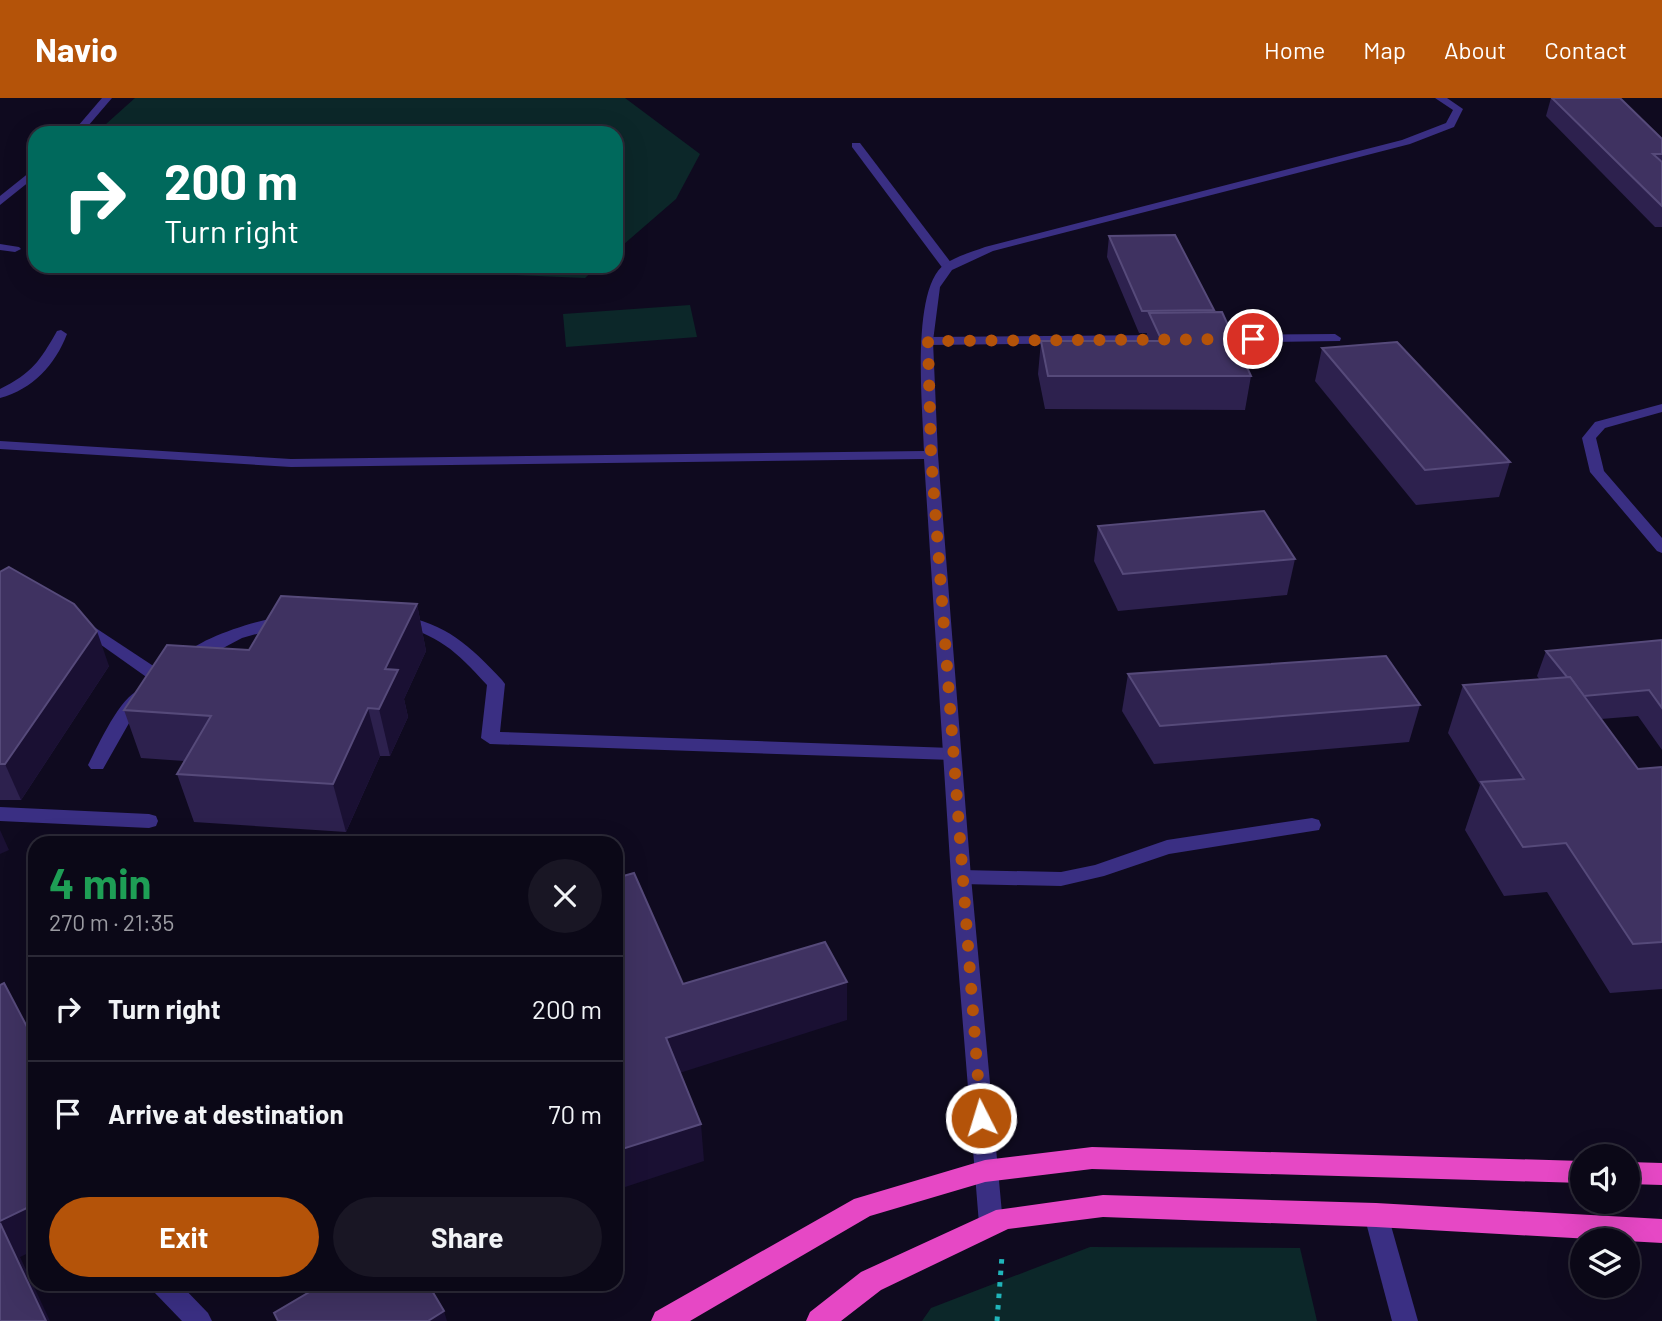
<!DOCTYPE html>
<html lang="en">
<head>
<meta charset="utf-8">
<style>
  :root { --surface:#0b0817; --page:#191624; --text:#f1f3f6; --muted:#9a9aa1; --line:#2b2936; --accent:#b45309 }
  body { margin:0; font-family:Barlow,sans-serif; background:var(--page); color:var(--text); height:100vh; display:flex; flex-direction:column; font-size:26px; white-space:nowrap }
  * { box-sizing:border-box; margin:0 }
  p { font-size:23px; color:var(--muted) }
  .icon { flex:none; width:38px; height:38px; fill:none; stroke:currentColor; stroke-width:2; stroke-linecap:round; stroke-linejoin:round }
  .map { position:relative; flex:1; overflow:hidden }
  .drawer { position:absolute; left:28px; top:738px; width:595px; height:455px; display:flex; flex-direction:column; background:var(--surface); border-radius:21px; box-shadow:0 7px 28px #0002,0 0 0 2px var(--line) }
  .drawer>* { flex:none }
  .top-card { position:absolute; left:28px; top:28px; width:595px; height:147px; border-radius:21px; box-shadow:0 7px 28px #0002,0 0 0 2px var(--line); background:#00695c; color:#fff; overflow:hidden }
  .buttons { position:absolute; left:1570px; top:1046px; display:grid; gap:14px }
  .buttons a { display:grid; place-items:center; width:70px; height:70px; border-radius:50%; background:var(--surface); box-shadow:0 7px 28px #0002,0 0 0 2px var(--line); font-size:35px }
  .pin { position:absolute; display:grid; place-items:center; width:60px; height:60px; color:#fff; margin:-30px; border:4px solid #fff; border-radius:50%; box-shadow:0 2px 7px #0007 }
  .me { position:absolute; width:77px; margin:-38px; rotate:355deg; stroke-linejoin:round; filter:drop-shadow(0 0 5px #0008) }
  .turn { display:flex; align-items:center; gap:24px; height:147px; padding:0 21px; font-size:32px }
  .turn .icon { width:91px; height:91px; stroke-width:2.5 }
  .turn b { display:block; font-size:49px; line-height:60px }
  .round { display:grid; place-items:center; flex:none; width:74px; height:74px; border-radius:37px; background:var(--page) }
  .overview { display:flex; align-items:center; justify-content:space-between; height:119px; padding:0 21px }
  h1 { font-size:42px; font-weight:700; line-height:52px; color:#1e9e55 }
  .cta { display:flex; gap:14px; margin-top:auto; padding:14px 21px }
  .cta a { flex:1; height:80px; border-radius:42px; background:var(--accent); color:#fff; font-size:28px; font-weight:700; line-height:80px; text-align:center }
  .cta a+a { background:var(--page); color:var(--text) }
  ul { padding:0; list-style:none }
  li { display:flex; align-items:center; gap:21px; height:105px; padding:0 21px; border-top:2px solid var(--line) }
  li div { flex:1 }
  li b { display:block; font-size:26px }
  li em { font-style:normal }
  header { display:flex; align-items:center; gap:42px; box-sizing:border-box; height:98px; padding:0 35px; background:var(--accent); color:#fff }
  header strong { font-size:33px }
  nav { display:flex; gap:38px; margin-inline-start:auto; font-size:24px }
  .map>svg:first-child { display:block }
  .green { fill:#0c2729 }
  .lines { fill:none; stroke-linecap:round; stroke-linejoin:round }
  .path { stroke:#20b5ba; stroke-width:5; stroke-dasharray:4.5 7; stroke-linecap:butt }
  .service { fill:#3a2f83; fill-rule:evenodd }
  .minor { fill:#3a2f83; fill-rule:evenodd }
  .tertiary { fill:#3a2f83; fill-rule:evenodd }
  .trunk { fill:#e648c5; fill-rule:evenodd }
  .wall { fill:#2d214e }
  .shaded-wall { fill:#1a1033 }
  .building { fill:#3f3261; stroke:#564a7a; stroke-width:2 }
  .route { stroke:#b45309; stroke-width:12; stroke-dasharray:0 21.6 }
</style>
</head>
<body>
<header>
<strong>Navio</strong>
<nav><a>Home</a><a>Map</a><a>About</a><a>Contact</a></nav>
</header>
<div class="map">
<svg width="1662" height="1223" viewBox="0 0 1662 1223">
  <rect width="100%" height="100%" fill="#0f0a1f"/>
  <g class="green">
    <path d="M135,0H625L700,56L676,101L616,153V35H96Z"/>
    <path d="M304,168H598L585,180Z"/>
    <path d="M690,207L697,239L566,249L563,216Z"/>
    <path d="M1090,1149L1300,1150L1317,1223H922L931,1210Z"/>
  </g>
  <g class="lines">
    <path class="path" d="M997,1223L1002,1158"/>
    <g class="service">
      <path d="M102,0H112L82,35H72Z"/>
      <path d="M852,45H860L952,166V172H944L852,49Z"/>
      <path d="M35,70V79L0,107V98Z"/>
      <path d="M0,146L19,149L21,151L15,154L0,152Z"/>
      <path d="M61,232L67,236C55,267 33,291 0,300V291C32,275 40,263 57,233Z"/>
      <path d="M1335,236L1341,240L1340,243L1211,245L1205,241L1211,237Z"/>
      <path d="M1169,237L1174,238V244L927,247L921,243L927,239Z"/>
      <path d="M290,517L296,519L298,522L296,525L242,540L193,566L187,567L179,562C197,539 261,521 290,517Z"/>
      <path d="M398,517C447,526 469,547 502,582L505,586L500,634L952,650L961,656L952,662L490,646L481,640L487,587C455,552 439,537 392,525L390,522L392,519Z"/>
      <path d="M79,519L164,575L167,579L164,583H152L73,527L71,524Z"/>
      <path d="M140,592L149,598L137,611L103,671H91L88,667C98,648 120,598 140,592Z"/>
      <path d="M0,709L149,716L156,718L158,723L156,728L149,730L0,723Z"/>
      <path d="M1312,720L1319,722L1321,727L1319,732L1169,756L1104,778L1061,788L961,786L954,784L951,779L954,774L961,772L1061,774L1095,767L1167,742Z"/>
      <path d="M151,1186H180L208,1215L212,1223H182L154,1194Z"/>
    </g>
    <g class="minor">
      <path d="M1435,0H1447L1463,11L1454,29L1410,46L993,153L952,172L940,189L933,243L938,357L971,779L1003,1126L1000,1134L991,1137L982,1134L979,1126L951,779L924,361L291,369L0,351V343L291,361L924,353C923,312 910,190 945,166C957,158 972,154 985,149L1402,42L1446,25L1453,12Z"/>
      <path d="M1662,306V314L1605,330L1596,340L1604,373L1662,440V455L1657,453L1590,374L1582,340L1595,324Z"/>
    </g>
    <path class="tertiary" d="M1376,1106L1384,1110L1388,1117L1418,1223H1392L1364,1117L1368,1110Z"/>
    <g class="trunk">
      <path d="M1092,1049L1582,1063V1085L1092,1071L985,1084L870,1118L690,1223H651L655,1214L854,1101L985,1062Z"/>
      <path d="M1628,1064L1662,1065V1087L1628,1086Z"/>
      <path d="M1103,1097L1376,1105L1662,1121V1145L1376,1129L1103,1119L1008,1131L881,1192L841,1223H806L810,1214L861,1174L996,1112Z"/>
    </g>
  </g>
  <g class="wall">
    <path d="M1551,0H1620L1662,41V129H1655L1546,18Z"/>
    <path d="M1109,138L1214,212V215L1251,278L1245,312L1045,311L1038,276L1041,243H1145L1147,235H1139L1107,159Z"/>
    <path d="M1322,250L1510,364L1499,399L1416,407L1315,283Z"/>
    <path d="M1098,428L1295,461L1287,497L1118,513L1094,463Z"/>
    <path d="M0,474L109,568L21,702H0Z"/>
    <path d="M417,506L426,553L404,601L408,619L390,658H380L346,734L194,724L177,676L184,663L141,660L124,612L249,552Z"/>
    <path d="M1662,542V652L1638,618L1601,621L1638,671L1662,669V891L1610,895L1547,794L1504,798L1465,732L1480,687L1448,635L1463,587L1540,582L1537,578L1546,553Z"/>
    <path d="M1128,576L1420,607L1409,644L1154,666L1122,613Z"/>
  </g>
  <g class="shaded-wall">
    <path d="M417,506L426,553L404,601L408,619L390,658L379,611L385,571Z"/>
    <path d="M97,533L109,568L21,702L5,666Z"/>
    <path d="M368,610L380,658L346,734L333,686Z"/>
    <path d="M0,732L9,752L0,756Z"/>
    <path d="M847,884V922L670,978L666,940Z"/>
    <path d="M701,1026L704,1063L616,1092V1053Z"/>
    <path d="M35,1106V1152L20,1159L50,1223H46L0,1125V1123Z"/>
    <path d="M444,1213L447,1223H428Z"/>
  </g>
  <g class="building">
    <path d="M1552,0H1620L1662,41V56H1653L1662,64V108Z"/>
    <path d="M1175,137L1214,212L1142,213L1109,138Z"/>
    <path d="M1222,214L1251,278H1048L1041,243H1162L1149,215Z"/>
    <path d="M1397,244L1510,364L1425,372L1322,250Z"/>
    <path d="M1264,413L1295,461L1123,476L1098,428Z"/>
    <path d="M9,469L74,506L97,533L5,666H0V474Z"/>
    <path d="M281,498L417,506L385,571L398,572L379,611L368,610L333,686L177,676L211,618L124,612L167,547L249,552Z"/>
    <path d="M1662,542V610L1649,592L1584,598L1570,579H1567L1546,553Z"/>
    <path d="M1386,558L1420,607L1160,628L1128,576Z"/>
    <path d="M1570,579L1638,671L1662,669V844L1633,846L1566,745L1523,749L1481,684L1524,681L1463,587Z"/>
    <path d="M634,775L683,886L825,844L847,884L666,940L701,1026L616,1053V780Z"/>
    <path d="M4,885L35,944V1106L0,1123V887Z"/>
    <path d="M0,1125L46,1223H0Z"/>
    <path d="M323,1186H428L444,1213L428,1223H278L274,1215Z"/>
  </g>
  <g class="lines">
    <path class="route" d="M981,1020L931,357L928,243L1253,241"/>
  </g>
</svg>
<div class="buttons">
<a><svg class="icon" aria-label="sound" viewBox="0 0 24 24"><path d="M4 9h4l5-4v14l-5-4H4zM17 9q2 3 0 6"/></svg></a>
<a><svg class="icon" aria-label="layers" viewBox="0 0 24 24"><path d="M12 4l9 5-9 5-9-5zM3 14l9 5 9-5"/></svg></a>
</div>
<div class="pin" style="left:1253px;top:241px;background:#d93025"><svg class="icon" aria-label="arrive" viewBox="0 0 24 24"><path d="M6 21V4h12l-3 4 3 4H6"/></svg></div>
<svg class="me" style="left:981px;top:1020px" viewBox="-20 -20 40 40"><circle r="17" fill="#b45309" stroke="#fff" stroke-width="3"/><path d="M0-11L8 9 0 5-8 9z" fill="#fff"/></svg>
<div class="top-card">
<div class="turn"><svg class="icon" aria-label="right" viewBox="0 0 24 24"><path d="M7 20v-9h11M14 6l5 5-5 5"/></svg><div><b>200 m</b>Turn right</div></div>
</div>
<section class="drawer">
<div class="overview"><div><h1>4 min</h1><p>270 m · 21:35</p></div><a class="round"><svg class="icon" aria-label="close" viewBox="0 0 24 24"><path d="M6 6l12 12M18 6L6 18"/></svg></a></div>
<ul>
<li><svg class="icon" aria-label="right" viewBox="0 0 24 24"><path d="M7 20v-9h11M14 6l5 5-5 5"/></svg><div><b>Turn right</b></div><em>200 m</em></li>
<li><svg class="icon" aria-label="arrive" viewBox="0 0 24 24"><path d="M6 21V4h12l-3 4 3 4H6"/></svg><div><b>Arrive at destination</b></div><em>70 m</em></li>
</ul>
<div class="cta"><a>Exit</a><a>Share</a></div>
</section>
</div>
</body>
</html>
